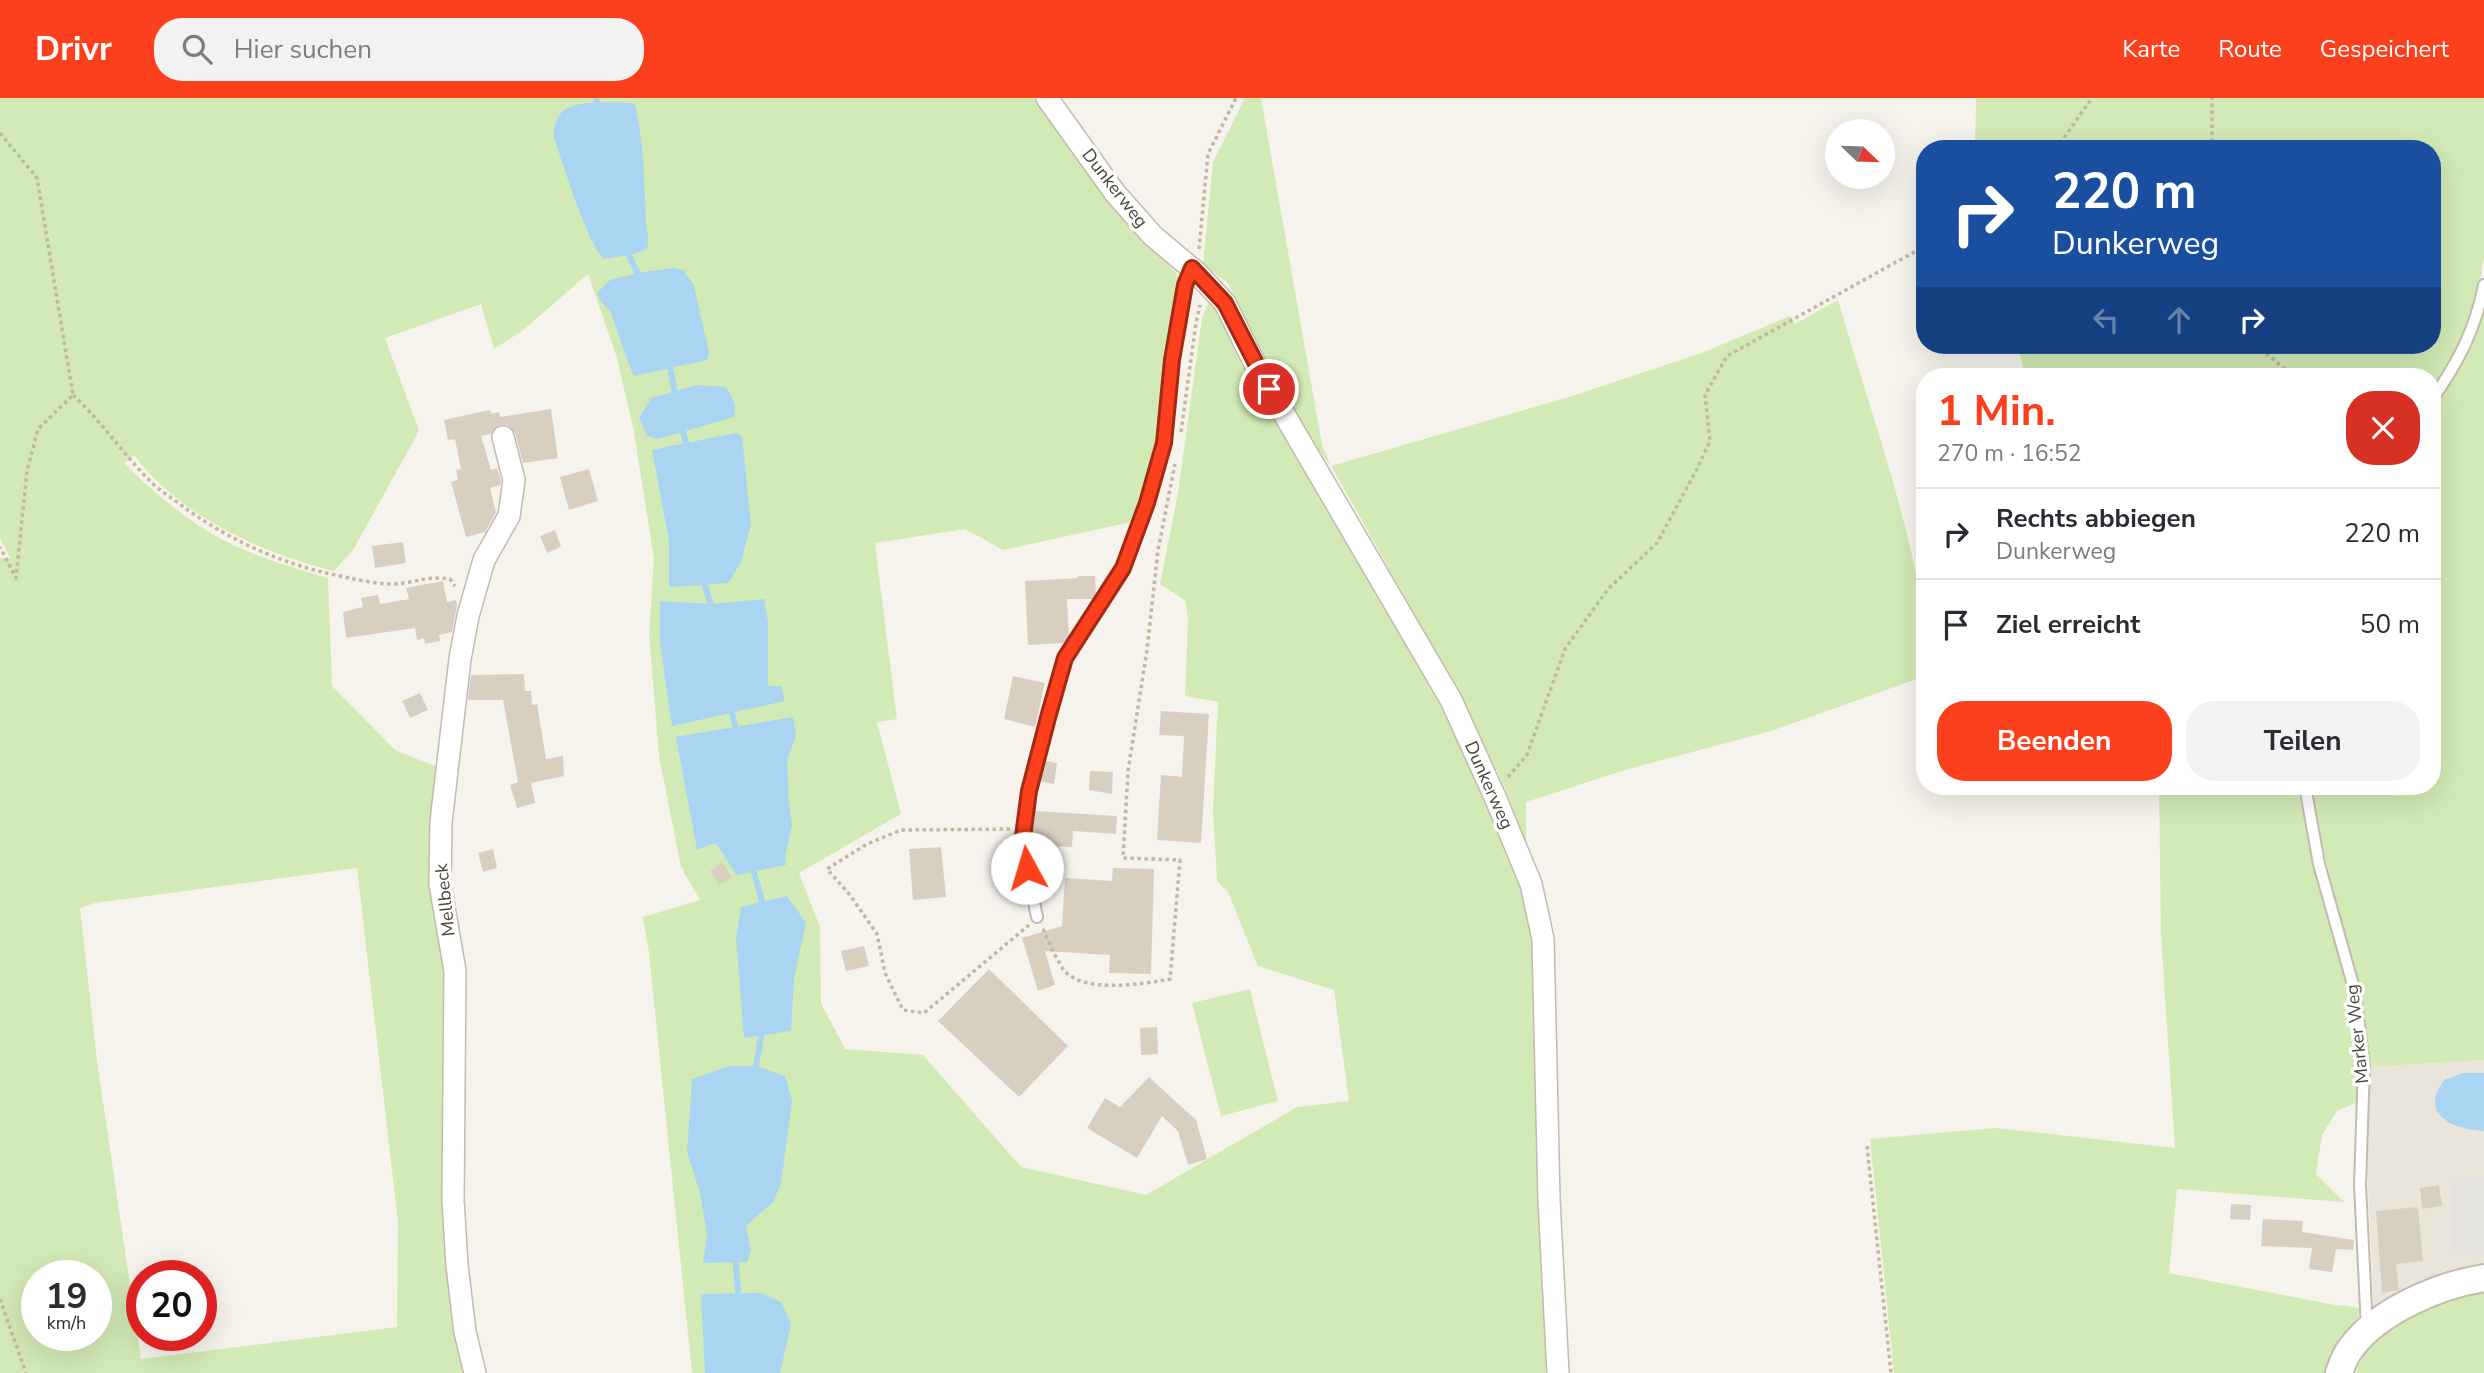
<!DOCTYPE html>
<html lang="de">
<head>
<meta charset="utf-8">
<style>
  :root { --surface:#fff; --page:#f2f2f3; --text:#2b2b33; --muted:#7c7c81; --line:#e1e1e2; --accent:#fc3f1d }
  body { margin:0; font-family:"Nunito Sans",sans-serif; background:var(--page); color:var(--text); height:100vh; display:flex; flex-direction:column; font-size:26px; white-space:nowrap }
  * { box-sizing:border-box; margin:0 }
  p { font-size:23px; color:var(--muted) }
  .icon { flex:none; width:38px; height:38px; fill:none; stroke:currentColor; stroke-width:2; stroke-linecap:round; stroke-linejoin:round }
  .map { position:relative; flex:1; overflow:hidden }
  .side { position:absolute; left:1916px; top:270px; width:525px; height:427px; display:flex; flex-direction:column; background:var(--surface); border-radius:28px; box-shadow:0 7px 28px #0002 }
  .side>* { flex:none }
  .hud { position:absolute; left:1916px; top:42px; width:525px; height:214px; border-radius:28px; box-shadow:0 7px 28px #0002; background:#1a4fa0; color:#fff; overflow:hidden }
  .needle { width:46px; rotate:113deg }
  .tools { position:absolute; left:1825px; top:21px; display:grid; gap:14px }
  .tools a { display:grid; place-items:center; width:70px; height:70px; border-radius:50%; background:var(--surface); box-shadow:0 7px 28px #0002; font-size:35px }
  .speed { position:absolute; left:21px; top:1162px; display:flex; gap:14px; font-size:35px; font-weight:700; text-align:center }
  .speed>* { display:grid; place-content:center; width:91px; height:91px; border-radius:50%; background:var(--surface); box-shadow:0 7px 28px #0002; line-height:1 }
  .speed small { font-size:18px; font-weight:400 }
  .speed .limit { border:10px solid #d22; background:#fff; color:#111 }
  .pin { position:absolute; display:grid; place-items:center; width:60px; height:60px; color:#fff; margin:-30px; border:4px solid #fff; border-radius:50%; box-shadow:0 2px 7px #0007 }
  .me { position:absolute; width:77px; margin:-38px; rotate:354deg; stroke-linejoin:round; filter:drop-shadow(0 0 5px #0008) }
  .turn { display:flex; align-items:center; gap:24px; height:147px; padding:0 21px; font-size:32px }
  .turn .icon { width:91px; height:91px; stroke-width:2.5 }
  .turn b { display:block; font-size:49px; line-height:60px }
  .lanes { display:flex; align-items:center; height:66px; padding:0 21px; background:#0003; justify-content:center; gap:35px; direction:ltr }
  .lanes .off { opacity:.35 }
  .round { display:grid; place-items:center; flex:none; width:74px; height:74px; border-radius:28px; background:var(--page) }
  .head { display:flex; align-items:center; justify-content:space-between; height:119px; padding:0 21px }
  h1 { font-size:42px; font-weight:700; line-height:52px; color:var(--accent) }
  .primary-button { display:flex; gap:14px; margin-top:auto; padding:14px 21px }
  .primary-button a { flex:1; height:80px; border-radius:28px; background:var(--accent); color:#fff; font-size:28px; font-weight:700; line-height:80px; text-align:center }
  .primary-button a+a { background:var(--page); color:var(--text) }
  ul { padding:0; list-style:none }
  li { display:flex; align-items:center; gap:21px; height:91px; padding:0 21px; border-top:2px solid var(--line) }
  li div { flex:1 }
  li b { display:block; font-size:26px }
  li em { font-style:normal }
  header { display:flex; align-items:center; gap:42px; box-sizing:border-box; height:98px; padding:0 35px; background:var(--accent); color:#fff }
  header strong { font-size:33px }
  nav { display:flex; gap:38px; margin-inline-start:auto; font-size:24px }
  .search { width:490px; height:63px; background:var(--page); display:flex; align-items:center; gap:18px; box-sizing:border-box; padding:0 24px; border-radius:28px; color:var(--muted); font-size:26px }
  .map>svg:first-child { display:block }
  .residential { fill:#eae5da }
  .green { fill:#d2eab5; fill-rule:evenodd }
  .parking { fill:#e5e3e0 }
  .water { fill:#a9d4f2 }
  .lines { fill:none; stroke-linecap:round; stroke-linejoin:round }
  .stream { stroke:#a9d4f2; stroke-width:6 }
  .building { fill:#d8cfc1 }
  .service-casing { stroke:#c2bbae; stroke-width:14 }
  .minor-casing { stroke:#c2bbae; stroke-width:24 }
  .tertiary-casing { stroke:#c2bbae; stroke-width:30 }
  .path { stroke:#c4b79f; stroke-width:3.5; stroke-dasharray:3.5 3.5; stroke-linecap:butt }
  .service { stroke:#fff; stroke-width:10 }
  .minor { stroke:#fff; stroke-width:21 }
  .tertiary { stroke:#fff; stroke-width:26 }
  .route-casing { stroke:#a42913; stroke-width:18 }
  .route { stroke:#fc3f1d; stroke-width:12 }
  .labels { text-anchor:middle; stroke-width:7; stroke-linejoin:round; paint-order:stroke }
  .street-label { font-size:18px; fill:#4b4439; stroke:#fff }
</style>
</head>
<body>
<header>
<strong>Drivr</strong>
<div class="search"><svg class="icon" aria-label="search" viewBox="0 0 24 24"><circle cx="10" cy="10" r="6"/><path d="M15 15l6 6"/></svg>Hier suchen</div>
<nav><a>Karte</a><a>Route</a><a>Gespeichert</a></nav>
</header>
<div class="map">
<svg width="2484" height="1275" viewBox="0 0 2484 1275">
  <rect width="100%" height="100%" fill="#f6f3ec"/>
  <path class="residential" d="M2484,962V1172L2374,1214L2367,1066L2370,969Z"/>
  <g class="green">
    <path d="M0,0H1038L1145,140L1178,178L1167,256L1160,340L1144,398L1133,428L1131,424L1003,452L965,431L875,445L897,621L877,624L901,716L799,775L820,829L821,905L845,951L923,957L1021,1069L1146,1097L1297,1009L1349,1003L1334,892L1258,868L1228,794L1217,783L1213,712L1218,604L1185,598L1188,521L1185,502L1160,486L1178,395L1202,220L1211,200L1444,601L1491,707L1540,841L1551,1275H692L649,855L643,819L700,802L681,769L659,658L649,535L654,461L634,334L617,260L588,176L522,233L494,251L481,206L385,240L419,333L353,452L334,473C261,455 180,418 134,357L124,365C155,396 192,427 231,446C262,461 296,470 328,480L332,588L395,652L442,671L439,791L471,1275H0V460H10L0,440ZM357,770L398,1124L397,1229L141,1261L97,963L80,810L95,805ZM37,1178H96V1237H37Z"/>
    <path d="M1245,0H1261L1322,347L1331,368L1569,299L1699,256L1790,218L1795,226L1838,202C1868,307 1907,411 1924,519C1927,538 1925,559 1925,578L1771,633L1625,672L1526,704V747L1503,685L1463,604L1355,410L1331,368L1307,337L1282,295L1228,185L1203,167L1213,64Z"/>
    <path d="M1976,0H2484V159L2475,212L2452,263L2433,293L2432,278H2025L2018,247H2432V51H1975Z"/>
    <path d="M2484,214V962L2370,969L2356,880L2334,800L2310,688H2432L2433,312L2459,266Z"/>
    <path d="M2159,688H2297L2325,810L2346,877L2358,969L2359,1003L2337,1013L2322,1037L2316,1076L2344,1104L2177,1091L2169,1175L2340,1208L2342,1207L2359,1210L2357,1233L2337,1275H1894L1870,1041L1995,1030L2175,1050L2161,837Z"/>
    <path d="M1250,891L1278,1003L1221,1018L1192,905Z"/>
    <path d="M2484,1191V1275H2356L2368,1244L2412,1215L2467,1193Z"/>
  </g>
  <rect class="parking" x="2452" y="1081" width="32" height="76"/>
  <g class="water">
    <path d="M617,4L635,6C644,44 644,83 646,122C646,133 650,139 647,150C633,159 620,157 604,161C586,143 564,68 554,40C552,0 588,6 617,4Z"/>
    <path d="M673,170L683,172L694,187L709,255L707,262L634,278C625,258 620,238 612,218C609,208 602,209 597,195L610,182L637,175Z"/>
    <path d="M697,287L726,289C732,299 738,307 734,319L658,341L647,338L639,320L651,300Z"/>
    <path d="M736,335L742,338L751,426L741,464L728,485L669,489V442L652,352Z"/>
    <path d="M764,501L768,524V588H781L785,603L672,628L660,545V503L711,506Z"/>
    <path d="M793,619L796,638L787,662L789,705L792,727L785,759L786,767L736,777L716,745L697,752L676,639Z"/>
    <path d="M787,798L806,825L794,880L791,933L744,940L736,840L741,809Z"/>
    <path d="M730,968H756L785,978L792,1003L781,1086L773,1104L746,1128L751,1153L747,1164L703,1165L707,1136L700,1095L687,1054L692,981Z"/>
    <path d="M2463,975H2484V1033C2465,1032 2429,1025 2436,997C2437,992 2442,986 2444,982Z"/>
    <path d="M761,1195L781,1204L791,1226L780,1275H705L701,1196Z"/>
  </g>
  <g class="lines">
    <g class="stream">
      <path d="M596,0L599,12"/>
      <path d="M627,153L640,181"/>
      <path d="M669,264L676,301"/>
      <path d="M681,326L688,352"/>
      <path d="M703,481L713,514"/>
      <path d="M730,608L737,634"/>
      <path d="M752,767L764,810"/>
      <path d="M755,973L763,929"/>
      <path d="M735,1158L739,1203"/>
    </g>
  </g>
  <g class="building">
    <path d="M551,311L558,360L523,365L515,335L507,327H499L490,336L481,338L491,372L497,370L501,383L500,387L490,390L496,414L485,434L466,439L451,384L458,382L456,372L461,371L455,341L448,342L444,322L490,312L491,316L499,314L500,319Z"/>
    <path d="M589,371L598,403L569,412L560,379Z"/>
    <path d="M555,432L561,449L547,455L540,438Z"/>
    <path d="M403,444L406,465L375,470L372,448Z"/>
    <path d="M1078,478H1095L1096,498L1094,501H1067L1069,540L1065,545L1028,547L1025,483L1078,480Z"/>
    <path d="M443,483L447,504L456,502L457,507L452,534L439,537L440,543L425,546L424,540L417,542L415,530L346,540L343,514L363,509L361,500L378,497L380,506L409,501L406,490Z"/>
    <path d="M524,576L525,593H531L532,607L537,606L546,661L563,658L564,678L531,685L535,705L517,710L510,687L518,684L503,602H468L471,577Z"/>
    <path d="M1013,578L1045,585L1035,629L1004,621Z"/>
    <path d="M420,595L428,612L410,620L402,603Z"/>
    <path d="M1161,613L1209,616L1201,745L1157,742L1161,677L1182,679L1184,638L1159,637Z"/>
    <path d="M1045,663L1057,665L1054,686L1040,683Z"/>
    <path d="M1090,673L1113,674L1112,696L1089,692Z"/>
    <path d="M1034,713L1117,718L1116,736L1073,733L1072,749L1030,747Z"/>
    <path d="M941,749L946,799L913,802L909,751Z"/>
    <path d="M493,751L497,770L483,774L478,755Z"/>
    <path d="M722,765L732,779L719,787L710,773Z"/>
    <path d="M1113,770L1154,771L1151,876L1109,875L1110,857L1045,853L1055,887L1038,893L1022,840L1062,828L1065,780L1112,783Z"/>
    <path d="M864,848L869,868L846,873L841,853Z"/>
    <path d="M989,871L1068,948L1019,999L938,923Z"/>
    <path d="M1157,929L1158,956L1141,957L1140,930Z"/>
    <path d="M1149,979L1196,1022L1207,1061L1188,1067L1178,1033L1162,1018L1137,1060L1087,1030L1105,1000L1120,1009Z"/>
    <path d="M2439,1087L2442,1108L2422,1111L2420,1090Z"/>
    <path d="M2231,1106L2251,1107L2250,1122L2230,1121Z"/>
    <path d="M2418,1109L2423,1163L2396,1166L2399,1192L2382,1195L2376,1113Z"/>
    <path d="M2263,1121L2303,1123L2302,1134L2354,1142L2353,1152L2336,1151L2332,1174L2309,1171L2312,1150L2261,1148Z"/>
  </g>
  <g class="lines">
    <defs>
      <g id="service">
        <path d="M2432,302C2458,264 2475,233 2484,187"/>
        <path d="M2305,688L2319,766L2355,894L2364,968L2360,1087L2367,1231"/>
        <path d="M1037,819L1022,746L1029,693L1065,560L1123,470L1147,405L1164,345L1172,262L1184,187L1192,170"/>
      </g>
      <g id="minor">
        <path d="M1047,0L1115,95L1153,138L1196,174L1225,205L1256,268L1451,602L1495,699L1531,786L1543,841L1549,1101L1558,1275"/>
        <path d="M475,1275L465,1234L457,1167L453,1102L455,873L440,786L441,724L460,561L468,518L484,462L509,418L514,382L503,339"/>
      </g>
      <path id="tertiary" d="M2339,1275C2342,1267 2345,1257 2351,1250C2378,1213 2439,1187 2484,1180"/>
    </defs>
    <use href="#service" class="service-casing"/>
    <use href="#minor" class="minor-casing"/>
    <use href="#tertiary" class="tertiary-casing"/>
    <g class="path">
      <path d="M0,35L37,80L73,297L38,331L27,373L16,480L0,449"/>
      <path d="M2056,51L2092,0"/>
      <path d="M2212,51V0"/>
      <path d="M1199,151L1208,56L1236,0"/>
      <path d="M2255,247L2294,278"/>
      <path d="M73,297C102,324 123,356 151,384C160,393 171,399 181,407C231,444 288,469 350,480C363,483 379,486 392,486C414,486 426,477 450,481L455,488"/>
      <path d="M1181,334L1196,225L1200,207"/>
      <path d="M1508,679L1527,657L1565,551L1608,491L1657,445L1696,373L1710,343L1705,297L1727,258L1925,148"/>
      <path d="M1010,731L901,732L867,746L827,771L850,797L877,836L885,875L903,912L924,915L1029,827"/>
      <path d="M1043,831C1049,844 1055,859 1063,871C1081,896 1144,886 1170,881L1180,762L1123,760L1128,673L1147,552L1158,452L1175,366"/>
      <path d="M1867,1048L1891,1275"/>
      <path d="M0,1201L26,1275"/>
    </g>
    <use href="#service" class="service"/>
    <use href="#minor" class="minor"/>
    <use href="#tertiary" class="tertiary"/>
  </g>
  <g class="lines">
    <defs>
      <path id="route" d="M1027,770L1022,746L1029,693L1049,616L1065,560L1123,470L1147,405L1164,345L1172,262L1185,187L1192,170L1225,205L1269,291"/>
    </defs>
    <use href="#route" class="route-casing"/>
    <use href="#route" class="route"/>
  </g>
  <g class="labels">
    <g class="street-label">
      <text transform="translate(1115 90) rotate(52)" y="6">Dunkerweg</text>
      <text transform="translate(1489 687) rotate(66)" y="6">Dunkerweg</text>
      <text transform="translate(445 802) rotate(-96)" y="6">Mellbeck</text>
      <text transform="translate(2357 936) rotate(-96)" y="6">Marker Weg</text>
    </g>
  </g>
</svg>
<div class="tools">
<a><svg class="needle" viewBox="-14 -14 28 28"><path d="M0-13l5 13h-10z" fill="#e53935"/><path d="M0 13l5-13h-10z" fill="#7c7c81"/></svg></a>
</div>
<div class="speed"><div>19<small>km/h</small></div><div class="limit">20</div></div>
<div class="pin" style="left:1269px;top:291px;background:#d93025"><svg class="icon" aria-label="arrive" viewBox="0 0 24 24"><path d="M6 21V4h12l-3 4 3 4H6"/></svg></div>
<svg class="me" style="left:1027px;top:770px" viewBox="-20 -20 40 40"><circle r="19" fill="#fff"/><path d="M0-13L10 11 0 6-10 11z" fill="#fc3f1d"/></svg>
<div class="hud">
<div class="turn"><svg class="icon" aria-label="right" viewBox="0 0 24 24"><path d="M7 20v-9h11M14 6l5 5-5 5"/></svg><div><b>220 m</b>Dunkerweg</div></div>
<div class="lanes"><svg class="icon off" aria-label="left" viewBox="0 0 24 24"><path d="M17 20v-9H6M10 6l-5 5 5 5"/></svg><svg class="icon off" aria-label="ahead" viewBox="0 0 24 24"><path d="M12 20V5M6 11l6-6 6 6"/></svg><svg class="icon" aria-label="right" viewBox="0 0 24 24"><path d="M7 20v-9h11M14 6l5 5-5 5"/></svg></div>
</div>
<section class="side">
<div class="head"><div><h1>1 Min.</h1><p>270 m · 16:52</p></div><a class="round" style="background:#d93025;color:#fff"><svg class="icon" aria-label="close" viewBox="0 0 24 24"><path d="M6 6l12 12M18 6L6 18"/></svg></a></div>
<ul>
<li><svg class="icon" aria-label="right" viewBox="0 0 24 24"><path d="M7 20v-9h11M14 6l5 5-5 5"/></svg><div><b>Rechts abbiegen</b><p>Dunkerweg</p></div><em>220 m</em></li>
<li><svg class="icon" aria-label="arrive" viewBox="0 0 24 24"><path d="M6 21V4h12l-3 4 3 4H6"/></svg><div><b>Ziel erreicht</b></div><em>50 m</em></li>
</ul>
<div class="primary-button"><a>Beenden</a><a>Teilen</a></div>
</section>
</div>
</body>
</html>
